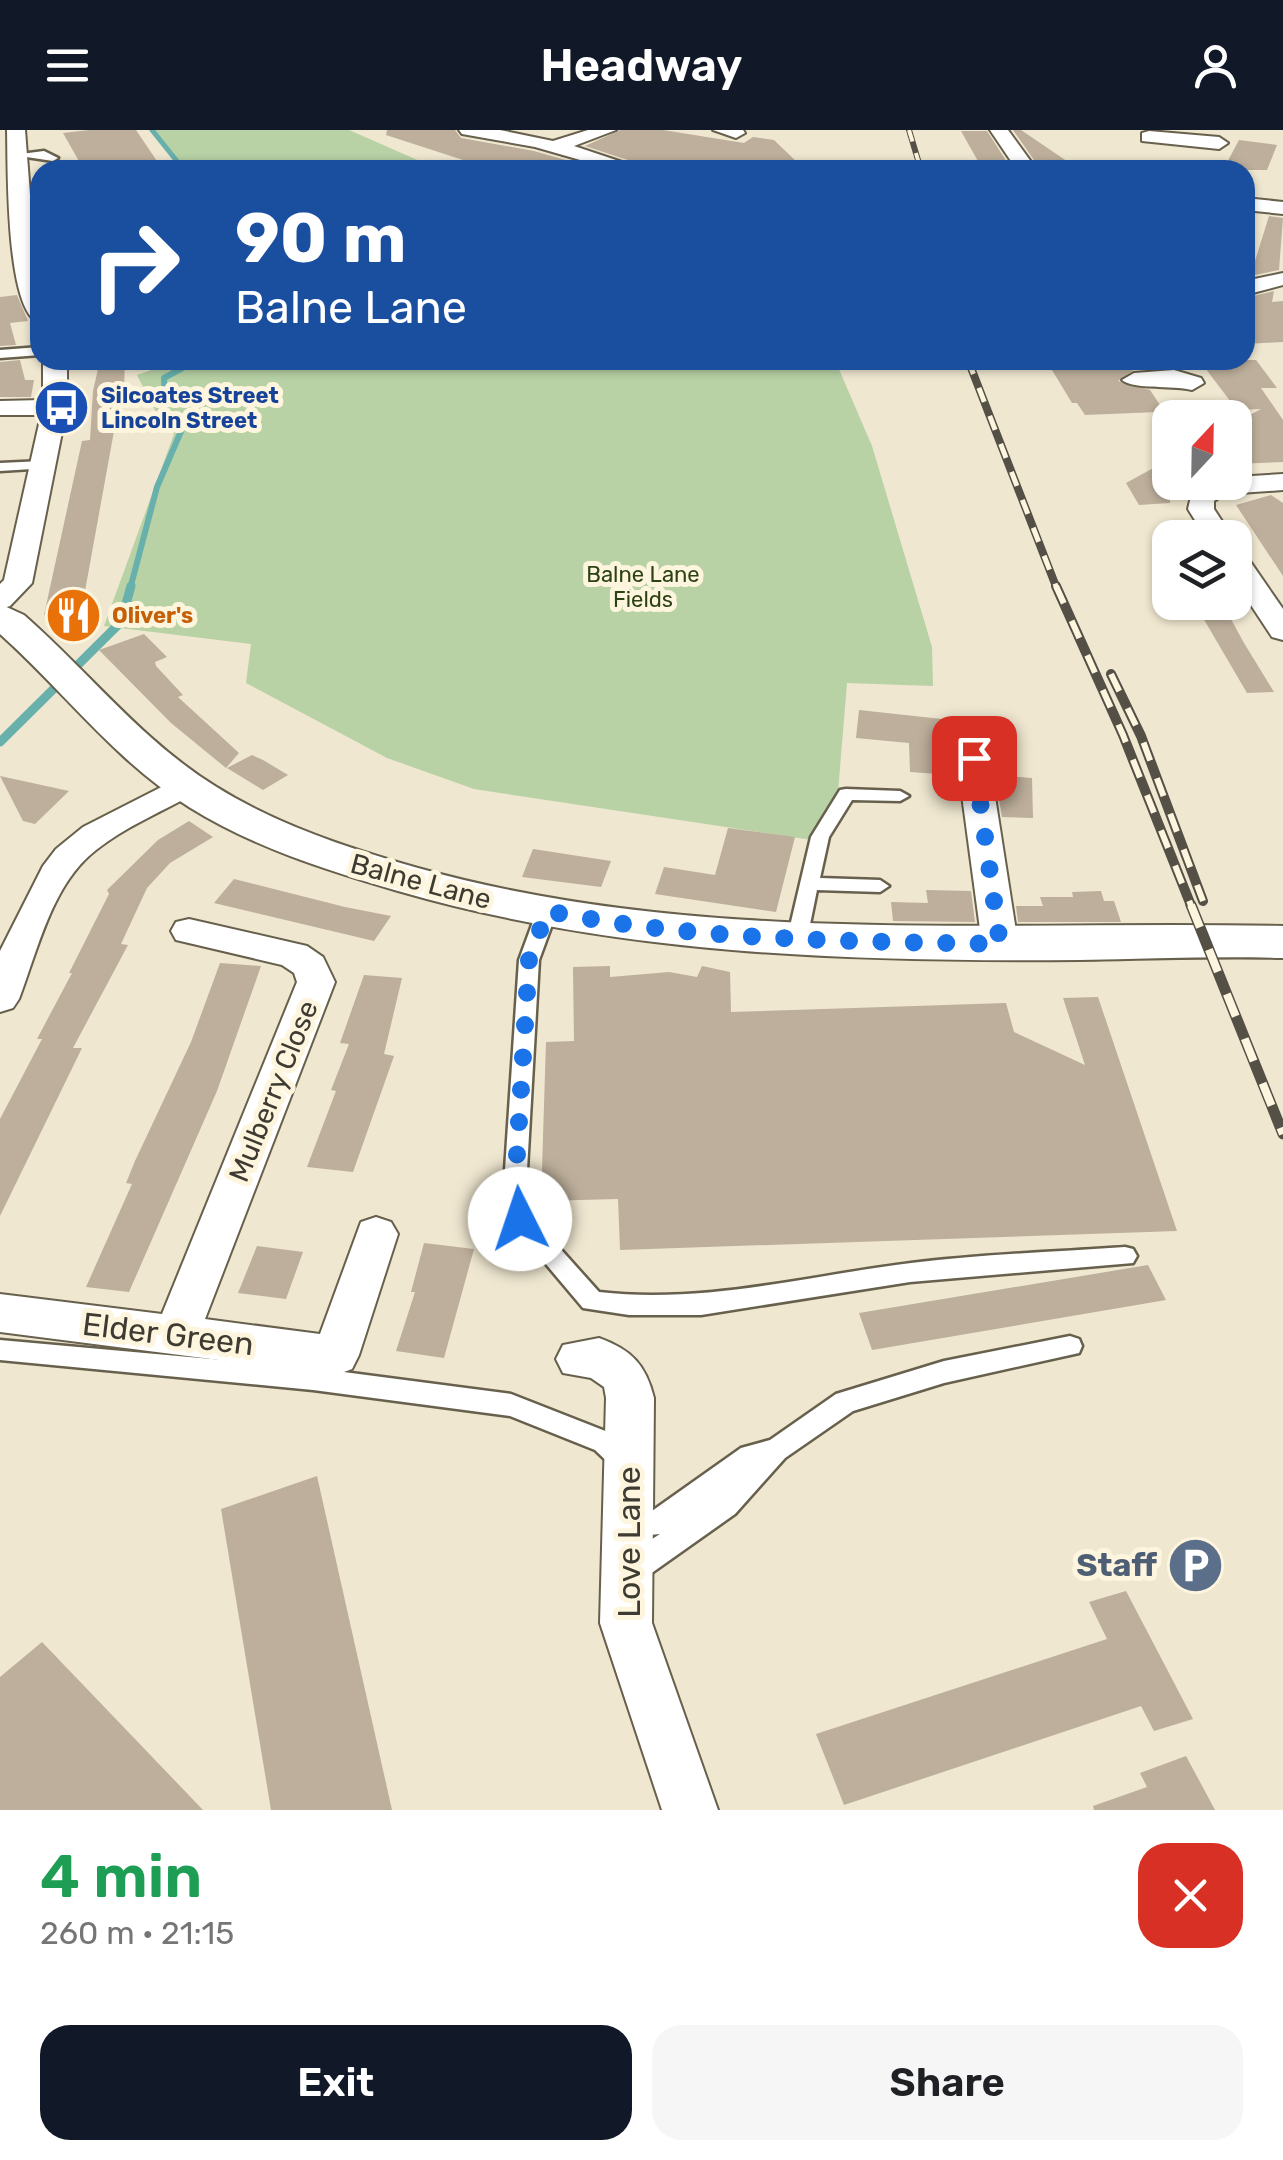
<!DOCTYPE html>
<html lang="en">
<head>
<meta charset="utf-8">
<style>
  :root { --surface:#fff; --page:#f6f6f6; --text:#202124; --muted:#757577; --accent:#111827 }
  body { margin:0; font-family:Rubik,sans-serif; background:var(--page); color:var(--text); height:100vh; display:flex; flex-direction:column; font-size:38px; white-space:nowrap }
  * { box-sizing:border-box; margin:0 }
  p { font-size:32px; color:var(--muted) }
  .icon { flex:none; width:55px; height:55px; fill:none; stroke:currentColor; stroke-width:2; stroke-linecap:round; stroke-linejoin:round }
  .map { position:relative; height:1680px; overflow:hidden }
  .side { display:flex; flex-direction:column; background:var(--surface); flex:1 }
  .side>* { flex:none }
  .banner { position:absolute; left:30px; top:30px; width:1225px; height:210px; border-radius:30px; box-shadow:0 2px 8px #0004; background:#1a4fa0; color:#fff; overflow:hidden }
  .needle { width:65px; rotate:22deg }
  .buttons { position:absolute; left:1152px; top:270px; display:grid; gap:20px }
  .buttons a { display:grid; place-items:center; width:100px; height:100px; border-radius:20px; background:var(--surface); box-shadow:0 2px 8px #0004; font-size:50px }
  .pin { position:absolute; display:grid; place-items:center; width:85px; height:85px; color:#fff; margin:-42px; border-radius:20px; box-shadow:0 5px 15px #0006 }
  .me { position:absolute; width:110px; margin:-55px; rotate:356deg; stroke-linejoin:round; filter:drop-shadow(0 0 8px #0008) }
  .turn { display:flex; align-items:center; gap:35px; height:210px; padding:0 40px; font-size:45px }
  .turn .icon { width:130px; height:130px; stroke-width:2.5 }
  .turn b { display:block; font-size:70px; line-height:85px }
  .round { display:grid; place-items:center; flex:none; width:105px; height:105px; border-radius:30px; background:var(--page) }
  .headline { display:flex; align-items:center; justify-content:space-between; height:170px; padding:0 40px }
  h1 { font-size:60px; font-weight:600; line-height:75px; color:#1e9e55 }
  .action { display:flex; gap:20px; margin-top:auto; padding:20px 40px }
  .action a { flex:1; height:115px; border-radius:30px; background:var(--accent); color:#fff; font-size:40px; font-weight:600; line-height:115px; text-align:center }
  .action a+a { background:var(--page); color:var(--text) }
  header { display:flex; justify-content:space-between; align-items:center; height:130px; padding:0 40px; background:var(--accent); color:#fff; font-size:45px; font-weight:600 }
  .map>svg:first-child { display:block }
  .green { fill:#b8d1a5 }
  .lines { fill:none; stroke-linecap:round; stroke-linejoin:round }
  .stream-far2 { stroke:#67b0ac; stroke-width:5 }
  .stream-far1 { stroke:#67b0ac; stroke-width:6 }
  .stream { stroke:#67b0ac; stroke-width:9 }
  .building { fill:#bdaf9b }
  .service-casing { stroke:#67604c; stroke-width:5 }
  .minor-casing { stroke:#67604c; stroke-width:4 }
  .tertiary-casing { stroke:#67604c; stroke-width:4 }
  .service { fill:#fff; fill-rule:evenodd }
  .minor { fill:#fff; fill-rule:evenodd }
  .tertiary { fill:#fff; fill-rule:evenodd }
  .rail-far3-casing { stroke:#545046; stroke-width:6 }
  .rail-far2-casing { stroke:#545046; stroke-width:8 }
  .rail-far1-casing { stroke:#545046; stroke-width:10 }
  .rail-casing { stroke:#545046; stroke-width:11 }
  .rail-far3 { stroke:#fdf5dd; stroke-width:4; stroke-dasharray:12; stroke-linecap:butt }
  .rail-far2 { stroke:#fdf5dd; stroke-width:5; stroke-dasharray:15; stroke-linecap:butt }
  .rail-far1 { stroke:#fdf5dd; stroke-width:6; stroke-dasharray:19; stroke-linecap:butt }
  .rail { stroke:#fdf5dd; stroke-width:8; stroke-dasharray:24; stroke-linecap:butt }
  .route { stroke:#1a73e8; stroke-width:18; stroke-dasharray:0 32.4 }
  .labels { text-anchor:middle; stroke-width:10; stroke-linejoin:round; paint-order:stroke }
  .far-transit-label { font-size:22px; font-weight:bold; fill:#164399; stroke:#fdf5dd; text-anchor:start }
  .far-park-label { font-size:22px; fill:#2b4214; stroke:#fdf5dd }
  .far-food-label { font-size:22px; font-weight:bold; fill:#c56008; stroke:#fdf5dd; text-anchor:start }
  .street-label { font-size:28px; fill:#3e3b32; stroke:#fdf5dd }
  .near-street-label { font-size:32px; fill:#3e3b32; stroke:#fdf5dd }
  .near-service-label { font-size:32px; font-weight:bold; fill:#4e5e75; stroke:#fdf5dd; text-anchor:end }
</style>
</head>
<body>
<header><svg class="icon" aria-label="menu" viewBox="0 0 24 24"><path d="M4 6h16M4 12h16M4 18h16"/></svg>Headway<svg class="icon" aria-label="person" viewBox="0 0 24 24"><circle cx="12" cy="8" r="4"/><path d="M4 21q1-7 8-7t8 7"/></svg></header>
<div class="map">
<svg width="1283" height="1680" viewBox="0 0 1283 1680">
  <rect width="100%" height="100%" fill="#efe7d0"/>
  <g class="green">
    <path d="M152,0H349L422,32C432,28 479,37 492,40H181Z"/>
    <path d="M180,230H835L872,316L932,517L933,556L847,553L838,662L825,712L474,659L387,628L246,553L251,514L104,496L174,304L159,288L137,245Z"/>
  </g>
  <g class="lines">
    <path class="stream-far2" d="M152,0L184,40"/>
    <g class="stream-far1">
      <path d="M165,285L164,248L197,230"/>
      <path d="M130,459L157,357L182,299L170,293"/>
    </g>
    <path class="stream" d="M0,612L121,492L131,456"/>
  </g>
  <g class="building">
    <path d="M89,0H136L163,40H84L63,3Z"/>
    <path d="M387,0H455L461,8L534,21L601,40H494L386,5Z"/>
    <path d="M620,0H663L744,13L753,7L774,10L800,35L680,40L637,33L585,16Z"/>
    <path d="M1013,0H1021L1080,40H1041Z"/>
    <path d="M961,1H987L1012,40H983Z"/>
    <path d="M1239,10L1277,15L1267,40H1223Z"/>
    <path d="M1269,86L1283,88L1279,140L1245,147L1249,130L1255,131Z"/>
    <path d="M1274,161L1272,172L1283,171V212L1245,214V168Z"/>
    <path d="M17,165L28,191L10,193L16,215L0,216V167Z"/>
    <path d="M20,230L25,250H34L31,267H0V232Z"/>
    <path d="M100,230H125L123,289L116,290L81,483L44,485L82,311L90,310L93,261Z"/>
    <path d="M1199,230H1256L1277,258H1261L1283,290V332L1235,334V293L1261,279L1237,280Z"/>
    <path d="M1129,232L1135,239L1118,251L1150,260L1162,278H1155L1158,282L1085,285L1077,273H1072L1049,235Z"/>
    <path d="M1170,329V373L1139,375L1126,353Z"/>
    <path d="M1271,365L1283,373V446L1236,375Z"/>
    <path d="M1226,480L1244,513L1274,562L1247,563L1199,481Z"/>
    <path d="M144,504L167,527L155,532L156,536L183,565L178,567L239,623L226,638L171,593L99,520Z"/>
    <path d="M859,580L951,590L952,645L910,642L909,613L856,608Z"/>
    <path d="M252,625L263,630L288,645L263,660L227,638Z"/>
    <path d="M995,645L1032,648L1033,688L1002,687Z"/>
    <path d="M0,646L69,661L35,694L23,691Z"/>
    <path d="M189,691L213,707L170,733L147,758L121,814L128,815L73,918H82L0,1086V989L42,909H37L72,843H69L109,764L107,760L158,710Z"/>
    <path d="M728,698L795,707L776,782L655,764L664,737L715,745Z"/>
    <path d="M533,719L611,731L601,757L522,747Z"/>
    <path d="M234,749L345,777L391,786L374,811L214,773Z"/>
    <path d="M926,760L971,761L975,792L893,791L891,772L928,773Z"/>
    <path d="M1101,761L1104,771H1114L1121,792H1018L1016,776H1043L1040,767H1073L1072,762Z"/>
    <path d="M220,833L261,836L217,961L129,1162L86,1157L132,1054L126,1053L135,1031L191,912Z"/>
    <path d="M610,836V847L669,842L697,847L702,836L730,842L731,882L1006,873L1014,902L1085,935L1063,868L1098,867L1177,1101L620,1120L618,1069L541,1071L546,912L574,911L573,837Z"/>
    <path d="M364,845L402,848L384,924L394,926L353,1042L307,1037L336,961L331,960L349,914L340,913Z"/>
    <path d="M424,1113L474,1119L444,1228L396,1221L415,1162H411Z"/>
    <path d="M257,1116L303,1122L286,1169L238,1163Z"/>
    <path d="M1148,1135L1166,1170L872,1220L859,1183Z"/>
    <path d="M317,1346L392,1680H271L221,1379Z"/>
    <path d="M1126,1461L1193,1589L1154,1601L1141,1576L844,1675L816,1604L1107,1509L1089,1472Z"/>
    <path d="M42,1512L203,1680H0V1547Z"/>
    <path d="M1186,1626L1215,1680H1094L1093,1676L1147,1657L1140,1643Z"/>
  </g>
  <g class="lines">
    <defs>
      <g id="service">
        <path d="M44,21L58,28L53,31L13,25Z"/>
        <path d="M40,217V225L0,228V220Z"/>
        <path d="M43,331L48,332V338L0,341V333Z"/>
        <path d="M846,659L900,661L909,666L900,671L852,670L829,707L820,748L880,750L889,756L880,762L817,760L807,809L804,814H790L787,809L811,707L840,660Z"/>
        <path d="M547,775L557,781L539,830L527,1040L531,1086L599,1162C705,1174 806,1146 911,1133C982,1124 1054,1122 1125,1117L1133,1119L1137,1126L1133,1133L910,1152L701,1185H629L583,1178L508,1089L505,1040L519,830L537,781Z"/>
        <path d="M1070,1206L1079,1209L1082,1216L1079,1223L944,1253L853,1281L785,1328L735,1384L636,1454L626,1450L622,1441C630,1423 644,1414 660,1404L628,1407L619,1404L615,1395L619,1386L652,1381L741,1318L770,1310L836,1264L944,1231Z"/>
        <path d="M0,1210L313,1238L511,1264L613,1304L632,1322L636,1330L632,1338L623,1342L614,1338L595,1320L510,1286L313,1260L0,1230Z"/>
      </g>
      <g id="minor">
        <path d="M7,0H25L40,193C5,184 8,34 7,0Z"/>
        <path d="M459,0H500L553,11L588,0H616L574,16L646,40H615L535,17L462,4Z"/>
        <path d="M713,0H743L745,3L736,8Z"/>
        <path d="M990,0H1008L1037,40H1017Z"/>
        <path d="M1149,1L1219,7L1228,13L1219,19L1142,11V3Z"/>
        <path d="M1245,68L1283,72V84L1245,80Z"/>
        <path d="M1283,143V155L1245,165V151Z"/>
        <path d="M43,230H67V277L32,453L10,476L0,479V454L4,450L41,285H0V271L43,270Z"/>
        <path d="M1174,240L1201,248L1204,253L1192,260C1172,255 1134,260 1122,250L1134,243Z"/>
        <path d="M1283,344V360L1225,364L1214,371V379L1233,408H1206L1188,379L1192,362L1206,352H1235V347Z"/>
        <path d="M1235,422L1245,424L1283,479V510L1272,507L1235,451Z"/>
        <path d="M973,618L985,621L989,628L1018,814L1013,823L1000,826L987,823L982,814L957,628L961,621Z"/>
        <path d="M185,645L197,648L202,655L197,662C164,681 126,696 96,720C52,754 38,819 19,869L13,878L0,882V821L43,736L56,719L83,697Z"/>
        <path d="M189,789L307,816L323,827L335,852L205,1189L320,1204L361,1092L376,1087L391,1092L398,1104L359,1225L352,1239L336,1245L0,1202V1164L162,1184L297,852L294,843L282,835L176,810L171,801L176,792Z"/>
        <path d="M599,1208C632,1220 646,1235 654,1268L652,1493L718,1680H662L600,1493L606,1268L604,1257L591,1248L563,1243L556,1229L563,1215Z"/>
      </g>
      <path id="tertiary" d="M0,474L24,485C89,542 141,610 215,656C277,695 348,718 418,738C701,817 994,790 1283,796V828C1215,826 1147,829 1079,830C850,832 619,825 398,761C326,740 253,717 189,677C114,630 64,561 0,504Z"/>
    </defs>
    <use href="#service" class="service-casing"/>
    <use href="#minor" class="minor-casing"/>
    <use href="#tertiary" class="tertiary-casing"/>
    <use href="#service" class="service"/>
    <use href="#minor" class="minor"/>
    <use href="#tertiary" class="tertiary"/>
    <defs>
      <path id="rail-far3" d="M909,0L921,40"/>
      <path id="rail-far2" d="M968,230L1057,459"/>
      <g id="rail-far1">
        <path d="M1056,456L1123,605L1192,778"/>
        <path d="M1111,544L1141,606L1203,771"/>
      </g>
      <path id="rail" d="M1191,775L1283,1004"/>
    </defs>
    <use href="#rail-far3" class="rail-far3-casing"/>
    <use href="#rail-far2" class="rail-far2-casing"/>
    <use href="#rail-far1" class="rail-far1-casing"/>
    <use href="#rail" class="rail-casing"/>
    <use href="#rail-far3" class="rail-far3"/>
    <use href="#rail-far2" class="rail-far2"/>
    <use href="#rail-far1" class="rail-far1"/>
    <use href="#rail" class="rail"/>
  </g>
  <g class="lines">
    <path class="route" d="M520,1089L516,1040L529,830L547,781C696,811 849,811 1000,814L974,628"/>
  </g>
  <defs>
    <symbol id="bus-disc" viewBox="-11 -11 22 22"><circle r="9.5" fill="#1a4fb4" stroke="#fdf5dd"/><path d="M-5-6H5V4H4V6H2V4H-2V6H-4V4H-5ZM-3.5-4V0h7V-4ZM-3.5 1.2v1.5H-2V1.2ZM2 1.2v1.5H3.5V1.2Z" fill="#fff"/></symbol>
    <symbol id="restaurant-disc" viewBox="-11 -11 22 22"><circle r="9.5" fill="#e8710a" stroke="#fdf5dd"/><path d="M-5-6h1v4h1v-4h1v4h1v-4h1v5L-1.5 .5V6h-2V.5L-5-1ZM5-6V6H3V1.5H1.5Q1.5-4 5-6Z" fill="#fff"/></symbol>
    <symbol id="parking-disc" viewBox="-11 -11 22 22"><circle r="9.5" fill="#5c6f8a" stroke="#fdf5dd"/><path d="M-3.5-5.5H1a3.5 3.5 0 0 1 0 7H-1V5.5H-3.5ZM-1-3.4V-.6H.8a1.4 1.4 0 0 0 0-2.8Z" fill="#fff"/></symbol>
  </defs>
  <g fill-rule="evenodd">
    <use href="#bus-disc" x="30" y="246" width="63" height="63"/>
    <use href="#restaurant-disc" x="42" y="454" width="63" height="63"/>
    <use href="#parking-disc" x="1164" y="1404" width="63" height="63"/>
  </g>
  <g class="labels">
    <g class="far-transit-label">
      <text x="101" y="273">Silcoates Street<tspan x="101" dy="25">Lincoln Street</tspan></text>
    </g>
    <g class="far-park-label">
      <text x="643" y="452">Balne Lane<tspan x="643" dy="25">Fields</tspan></text>
    </g>
    <g class="far-food-label">
      <text x="112" y="493">Oliver's</text>
    </g>
    <g class="street-label">
      <text transform="translate(421 751) rotate(15)" y="10">Balne Lane</text>
      <text transform="translate(273 961) rotate(-68)" y="10">Mulberry Close</text>
    </g>
    <g class="near-street-label">
      <text transform="translate(168 1204) rotate(7)" y="11">Elder Green</text>
      <text transform="translate(629 1412) rotate(-90)" y="11">Love Lane</text>
    </g>
    <g class="near-service-label">
      <text x="1157" y="1446">Staff</text>
    </g>
  </g>
</svg>
<div class="buttons">
<a><svg class="needle" viewBox="-14 -14 28 28"><path d="M0-13l5 13h-10z" fill="#e53935"/><path d="M0 13l5-13h-10z" fill="#757577"/></svg></a>
<a><svg class="icon" aria-label="layers" viewBox="0 0 24 24"><path d="M12 4l9 5-9 5-9-5zM3 14l9 5 9-5"/></svg></a>
</div>
<div class="pin" style="left:974px;top:628px;background:#d93025"><svg class="icon" aria-label="arrive" viewBox="0 0 24 24"><path d="M6 21V4h12l-3 4 3 4H6"/></svg></div>
<svg class="me" style="left:520px;top:1089px" viewBox="-20 -20 40 40"><circle r="19" fill="#fff"/><path d="M0-13L10 11 0 6-10 11z" fill="#1a73e8"/></svg>
<div class="banner">
<div class="turn"><svg class="icon" aria-label="right" viewBox="0 0 24 24"><path d="M7 20v-9h11M14 6l5 5-5 5"/></svg><div><b>90 m</b>Balne Lane</div></div>
</div>
</div>
<section class="side">
<div class="headline"><div><h1>4 min</h1><p>260 m · 21:15</p></div><a class="round" style="background:#d93025;color:#fff"><svg class="icon" aria-label="close" viewBox="0 0 24 24"><path d="M6 6l12 12M18 6L6 18"/></svg></a></div>
<div class="action"><a>Exit</a><a>Share</a></div>
</section>
</body>
</html>
